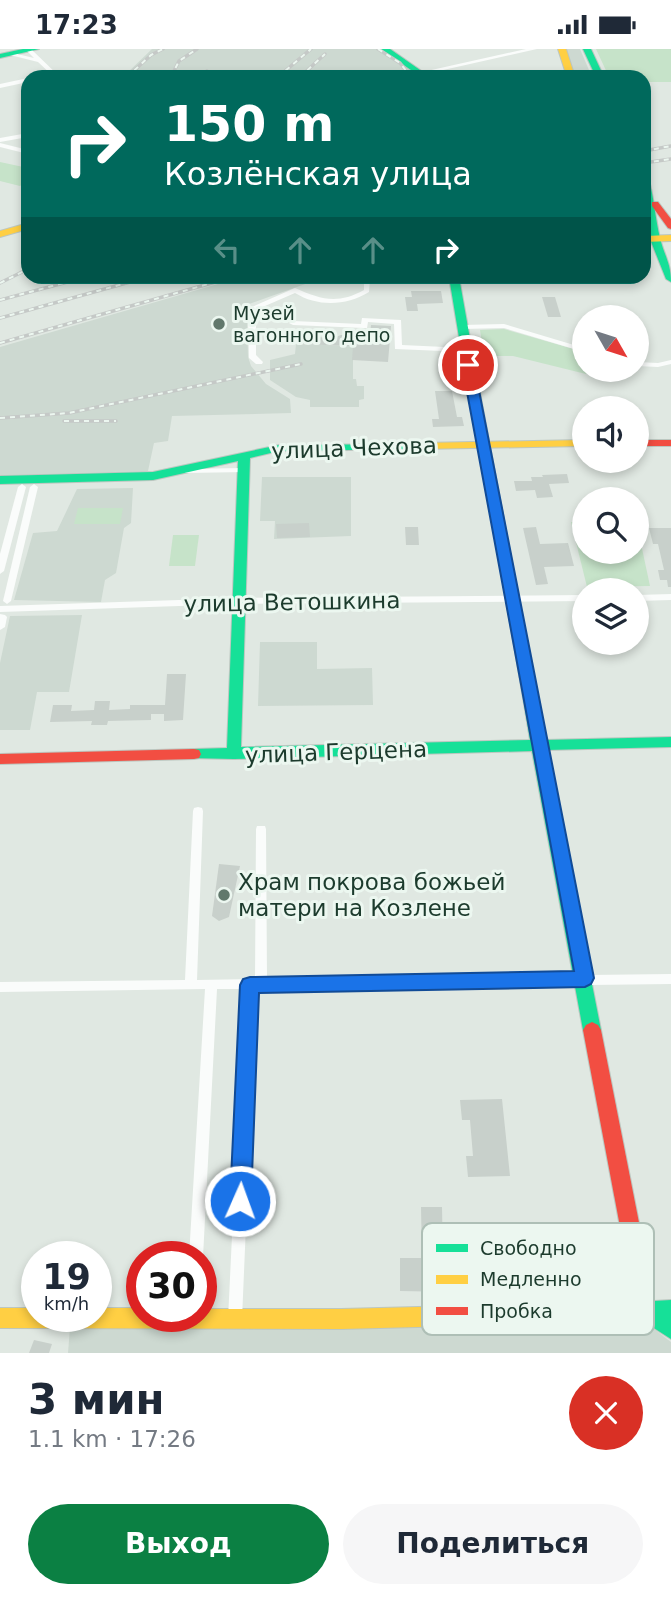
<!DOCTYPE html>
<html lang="ru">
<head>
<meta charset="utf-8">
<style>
  :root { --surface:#fff; --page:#f6f6f7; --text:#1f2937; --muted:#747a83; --accent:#0b8043 }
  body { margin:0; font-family:"DejaVu Sans",sans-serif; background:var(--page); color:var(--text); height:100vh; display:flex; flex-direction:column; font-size:26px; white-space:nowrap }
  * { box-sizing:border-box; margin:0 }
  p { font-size:23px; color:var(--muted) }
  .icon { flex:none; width:38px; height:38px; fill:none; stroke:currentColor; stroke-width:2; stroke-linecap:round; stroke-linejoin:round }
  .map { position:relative; height:1304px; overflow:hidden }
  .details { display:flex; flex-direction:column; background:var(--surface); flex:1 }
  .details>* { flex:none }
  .banner { position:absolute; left:21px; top:21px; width:630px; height:214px; border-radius:21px; box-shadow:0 4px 10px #0003; background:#00695c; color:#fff; overflow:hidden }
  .needle { width:46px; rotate:129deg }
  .buttons { position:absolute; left:572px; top:256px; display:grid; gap:14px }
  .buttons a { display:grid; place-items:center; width:77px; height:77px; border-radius:50%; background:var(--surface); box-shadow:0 4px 10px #0003; font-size:35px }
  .speed { position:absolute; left:21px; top:1192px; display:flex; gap:14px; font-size:35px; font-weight:700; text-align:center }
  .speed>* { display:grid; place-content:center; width:91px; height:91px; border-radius:50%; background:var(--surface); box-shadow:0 4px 10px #0003; line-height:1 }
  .speed small { font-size:18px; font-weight:400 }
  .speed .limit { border:10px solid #d22; background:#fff; color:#111 }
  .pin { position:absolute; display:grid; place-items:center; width:60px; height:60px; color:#fff; margin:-30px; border:4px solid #fff; border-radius:50%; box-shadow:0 2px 7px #0007 }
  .me { position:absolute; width:77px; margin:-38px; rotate:2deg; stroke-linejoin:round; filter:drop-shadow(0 0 5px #0008) }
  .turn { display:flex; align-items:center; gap:24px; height:147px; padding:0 28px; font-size:32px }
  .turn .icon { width:91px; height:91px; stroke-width:2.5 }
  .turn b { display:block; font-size:49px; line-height:60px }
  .lanes { display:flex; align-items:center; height:66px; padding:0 28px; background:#0003; justify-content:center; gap:35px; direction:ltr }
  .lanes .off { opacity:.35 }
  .round { display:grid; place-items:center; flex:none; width:74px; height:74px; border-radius:37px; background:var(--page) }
  .headline { display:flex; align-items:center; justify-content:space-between; height:119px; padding:0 28px }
  h1 { font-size:42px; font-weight:700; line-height:52px }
  .action { display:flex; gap:14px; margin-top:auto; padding:14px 28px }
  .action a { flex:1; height:80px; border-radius:42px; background:var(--accent); color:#fff; font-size:28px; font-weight:700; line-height:80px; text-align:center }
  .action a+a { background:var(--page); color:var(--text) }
  .status { display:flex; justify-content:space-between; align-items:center; height:49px; padding:0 35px; background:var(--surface); direction:ltr }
  .status svg { height:19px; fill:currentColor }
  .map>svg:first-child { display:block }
  .built { fill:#cdd9d1 }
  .green { fill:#c6e3c9 }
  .building { fill:#c8d0cb }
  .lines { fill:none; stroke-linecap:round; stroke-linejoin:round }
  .fast-casing { stroke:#bcc7c0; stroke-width:2 }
  .slow-casing { stroke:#bcc7c0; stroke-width:2 }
  .jam-casing { stroke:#bcc7c0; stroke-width:2 }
  .street { fill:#fafcfb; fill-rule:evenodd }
  .fast { fill:#16e098; fill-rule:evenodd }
  .slow { fill:#ffcf43; fill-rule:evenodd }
  .jam { fill:#f24e42; fill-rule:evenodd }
  .rail-casing { stroke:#c5c9c7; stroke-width:3.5 }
  .rail { stroke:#ecf7f0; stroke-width:2; stroke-dasharray:5; stroke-linecap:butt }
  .route { fill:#1a73e8; stroke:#114b97; stroke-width:2 }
  .poi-dot { fill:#61786c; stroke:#ecf7f0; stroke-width:2.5 }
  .labels { text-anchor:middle; stroke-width:6; stroke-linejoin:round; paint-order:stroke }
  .far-poi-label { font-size:19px; fill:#1c3b2d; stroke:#ecf7f0; text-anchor:start }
  .street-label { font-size:23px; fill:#1c3b2d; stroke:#ecf7f0 }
  .poi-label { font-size:23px; fill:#1c3b2d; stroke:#ecf7f0; text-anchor:start }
  .key { fill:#ecf7f0; stroke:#aebfb6; stroke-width:2 }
  .key-label { font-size:19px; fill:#1c3b2d }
</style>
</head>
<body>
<div class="status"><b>17:23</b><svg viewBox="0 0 49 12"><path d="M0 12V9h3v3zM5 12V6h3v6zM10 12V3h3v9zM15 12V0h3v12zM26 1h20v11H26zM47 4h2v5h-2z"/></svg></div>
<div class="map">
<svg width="671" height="1304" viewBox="0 0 671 1304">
  <rect width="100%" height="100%" fill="#e0e8e2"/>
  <g class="built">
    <path d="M152,0H383L422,28H123Z"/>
    <path d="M566,0H580L592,28H575Z"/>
    <path d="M242,228H325L238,259L247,270L248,308L251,317L266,335L290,350L291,364L172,367L168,392L154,394L148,422L0,426V298Z"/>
    <path d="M296,295L353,297V330H356L357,337H364V350L359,351V358H310V351L296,348L270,331V311L295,305Z"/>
    <path d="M262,428H351V487L274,490L275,472H260Z"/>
    <path d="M133,439L131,474L124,479L116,524L105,531L101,553L14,551L33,484L57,482L77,440Z"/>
    <path d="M82,566L69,643H37L30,681H0V614L10,567Z"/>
    <path d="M260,593H317V620L372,619L373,656L258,657Z"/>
    <path d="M627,1272L654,1280L671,1293V1304H68L70,1278Z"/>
  </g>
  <g class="green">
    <path d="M596,0H671V33H644V28H609Z"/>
    <path d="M0,113L28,119V132L20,137L0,132Z"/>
    <path d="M504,280L584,303V320H589L586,325L513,307H484L480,281Z"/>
    <path d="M78,459H123L120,475H74Z"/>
    <path d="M571,473H584V502H637V476L650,537L587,538Z"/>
    <path d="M173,486H199L195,517H169Z"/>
  </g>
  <g class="building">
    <path d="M411,242H441L443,254L417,255L418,262H407L405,248H412Z"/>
    <path d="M542,248H555L561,268H548Z"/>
    <path d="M371,276L391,277L388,313L352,311L353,297L296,295L298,287L333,289L341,286L370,287Z"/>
    <path d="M435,342H452L457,368H462L464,377L433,378L432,370H439Z"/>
    <path d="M567,425L569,434L549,435L553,448L537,449L535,441L516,442L514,432H532L531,428H543L542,426Z"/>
    <path d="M309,474L310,488L277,489L276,475Z"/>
    <path d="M405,478H418L419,496H406Z"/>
    <path d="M536,478L540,495L568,494L574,517L544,518L548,535L536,536L523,479Z"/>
    <path d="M649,479H671V538H668L667,531H660L658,521H664L658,495H653Z"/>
    <path d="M167,625H186L183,671L164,672V665H151V671L108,672L107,676H91L92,672L50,673L53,656H72L71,662L94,661L95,652H110L109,661L130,660V656H165Z"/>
    <path d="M219,815L240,817L229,868L219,872L212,867Z"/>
    <path d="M502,1050L510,1127L468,1128L466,1107H473L470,1071H462L460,1051Z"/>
    <path d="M421,1158H442L443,1209H452L453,1243L400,1242V1209H422Z"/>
    <path d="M34,1291L52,1295L49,1304H29Z"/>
  </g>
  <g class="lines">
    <defs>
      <g id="fast">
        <path d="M23,0H39L0,9V5Z"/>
        <path d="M381,0H390L430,28H421Z"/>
        <path d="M583,0H591L604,28H596Z"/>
        <path d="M644,124L648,127C654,148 655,168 660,189C664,206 671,214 671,233L666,230L650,190L644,143Z"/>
        <path d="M449,228H459C486,383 518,536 544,691L671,688V698L546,701L601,981L598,986L592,989L586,986L583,981L532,702L234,710L189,709L187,705L189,701L194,700L227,699L238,412L153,431L0,435V427L153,423L279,396L425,395V399L421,400L279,402L250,409L241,698L530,691C505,536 474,383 449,228Z"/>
        <path d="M634,1189L641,1192L644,1199L654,1252L671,1251V1290L643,1272L456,1277L449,1274L446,1267L449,1260L456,1257L634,1252L624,1199L627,1192Z"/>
      </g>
      <g id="slow">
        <path d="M558,0H566L575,28H567Z"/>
        <path d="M28,174V180L0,188V182Z"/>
        <path d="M671,186V192L644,193V187Z"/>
        <path d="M584,391V397L421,400L415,397L421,394Z"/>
        <path d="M456,1257L463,1260L466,1267L463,1274L456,1277L341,1280L0,1279V1259H37V1267H96V1259H142V1267H201V1260H341Z"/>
      </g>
      <g id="jam">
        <path d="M652,153H658L671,170V180L668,179L652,157Z"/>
        <rect x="637" y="391" width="34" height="6"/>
        <path d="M194,700L199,701L201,705L199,709L194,710L0,715V705Z"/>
        <path d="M592,973L598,976L601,981L644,1199L641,1206L634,1209L627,1206L624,1199L583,981L586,976Z"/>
      </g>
    </defs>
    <use href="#fast" class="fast-casing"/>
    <use href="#slow" class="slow-casing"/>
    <use href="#jam" class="jam-casing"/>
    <g class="street">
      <path d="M25,0H31L60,28H54L38,13L6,5L9,3L34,9Z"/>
      <path d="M526,0H537L421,26L418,24Z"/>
      <path d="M28,29V33L0,39V35Z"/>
      <path d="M28,84V88L0,93V89Z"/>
      <path d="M0,94L28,101V105L0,98Z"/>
      <path d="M364,228H440L437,230H370L369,243C346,257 318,258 295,244L251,263L256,270V306L263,313L262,315H256L249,309L248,270L243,262L245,261L295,239C320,250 337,256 364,241Z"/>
      <path d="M362,269L401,271L402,296L466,299L470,301L466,303L395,300L394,275L368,273L367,279H364L293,276L289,274L293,272L361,275Z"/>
      <path d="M504,275L584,299V303L504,279L462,280L458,278L462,276Z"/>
      <path d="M671,311V315L658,318L637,317V313L658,314Z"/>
      <path d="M244,419L248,421L247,423L184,424L180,422L184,420Z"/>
      <path d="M22,435L26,438L4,522L0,525V505L18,438Z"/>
      <path d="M34,435L38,438L11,552L7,555L3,552L30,438Z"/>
      <path d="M671,545V551L637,552V546Z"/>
      <path d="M584,546V552L239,555L0,563V557L239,549Z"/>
      <path d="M0,565L5,566L7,568L5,578L0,581Z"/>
      <path d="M198,758L202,759L203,762L197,931L255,930L256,780L257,777H265L266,780L267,930L671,925V935L256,940L242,1270L240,1275L235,1277L230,1275L228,1270L244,940H217L203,1208L201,1211V1208H189L205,940L0,943V933L185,931L193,762L194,759Z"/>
    </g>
    <use href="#fast" class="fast"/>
    <use href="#slow" class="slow"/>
    <use href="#jam" class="jam"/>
    <defs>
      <g id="rail">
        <path d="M378,0L400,14L411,28"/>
        <path d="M127,28L151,6L163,0"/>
        <path d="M171,28L179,12L197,0"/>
        <path d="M206,28L207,22"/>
        <path d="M278,28L311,0"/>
        <path d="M300,28L325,5"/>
        <path d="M353,28L356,25"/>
        <path d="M644,102L671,97"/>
        <path d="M644,114L671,110"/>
        <path d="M0,234L28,220"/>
        <path d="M0,251L86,228"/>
        <path d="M0,269L148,228"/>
        <path d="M0,294L233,228"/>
        <path d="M0,369L69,364L301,315"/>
        <path d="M64,372H116"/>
      </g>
    </defs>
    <use href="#rail" class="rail-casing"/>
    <use href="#rail" class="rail"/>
  </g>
  <path class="route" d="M468,313L474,316L594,929L591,935L585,938L259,944L251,1152L248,1159L240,1162L233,1159L230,1152L240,936L243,930L250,928L574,922L462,316Z"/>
  <g class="poi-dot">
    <circle cx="219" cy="275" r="7"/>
    <circle cx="224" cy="846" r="7"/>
  </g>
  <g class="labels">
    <g class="far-poi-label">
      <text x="233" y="271">Музей<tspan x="233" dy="22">вагонного депо</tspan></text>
    </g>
    <g class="street-label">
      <text transform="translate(354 399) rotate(-2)" y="8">улица Чехова</text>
      <text transform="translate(292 553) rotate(-1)" y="8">улица Ветошкина</text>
      <text transform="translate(336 703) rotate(-2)" y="8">улица Герцена</text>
    </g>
    <g class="poi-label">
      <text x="238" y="841">Храм покрова божьей<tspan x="238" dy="26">матери на Козлене</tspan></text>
    </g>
  </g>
  <rect x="422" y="1174" width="232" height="112" rx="10" class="key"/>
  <rect x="436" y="1195" width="32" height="8" fill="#16e098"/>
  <rect x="436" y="1226" width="32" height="9" fill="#ffcf43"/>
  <rect x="436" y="1258" width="32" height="8" fill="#f24e42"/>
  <g class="key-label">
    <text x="480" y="1206">Свободно</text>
    <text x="480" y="1237">Медленно</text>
    <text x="480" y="1269">Пробка</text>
  </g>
</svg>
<div class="buttons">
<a><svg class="needle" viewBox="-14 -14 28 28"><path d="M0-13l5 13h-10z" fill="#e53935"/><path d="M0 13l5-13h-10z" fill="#747a83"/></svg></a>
<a><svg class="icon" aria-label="sound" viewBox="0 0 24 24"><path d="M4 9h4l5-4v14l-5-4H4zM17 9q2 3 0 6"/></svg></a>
<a><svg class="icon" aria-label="search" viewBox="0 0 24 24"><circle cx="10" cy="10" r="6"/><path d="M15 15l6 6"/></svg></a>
<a><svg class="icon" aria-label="layers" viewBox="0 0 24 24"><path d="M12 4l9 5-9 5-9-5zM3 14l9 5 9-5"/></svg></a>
</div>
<div class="speed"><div>19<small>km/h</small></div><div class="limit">30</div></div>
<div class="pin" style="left:468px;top:316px;background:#d93025"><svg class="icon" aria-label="arrive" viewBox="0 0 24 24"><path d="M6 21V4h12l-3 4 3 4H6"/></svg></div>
<svg class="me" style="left:240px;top:1152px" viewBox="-20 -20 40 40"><circle r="17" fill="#1a73e8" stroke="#fff" stroke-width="3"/><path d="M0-11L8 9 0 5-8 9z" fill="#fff"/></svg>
<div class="banner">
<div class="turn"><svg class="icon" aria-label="right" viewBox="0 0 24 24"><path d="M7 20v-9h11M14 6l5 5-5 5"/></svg><div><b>150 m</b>Козлёнская улица</div></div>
<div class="lanes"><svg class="icon off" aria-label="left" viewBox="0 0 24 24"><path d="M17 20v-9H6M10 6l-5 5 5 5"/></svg><svg class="icon off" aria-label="ahead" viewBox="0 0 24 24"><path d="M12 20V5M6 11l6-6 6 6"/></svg><svg class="icon off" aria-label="ahead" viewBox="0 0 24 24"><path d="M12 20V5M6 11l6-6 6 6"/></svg><svg class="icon" aria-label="right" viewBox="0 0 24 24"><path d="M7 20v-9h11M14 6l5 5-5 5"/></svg></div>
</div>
</div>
<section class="details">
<div class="headline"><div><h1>3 мин</h1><p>1.1 km · 17:26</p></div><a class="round" style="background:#d93025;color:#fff"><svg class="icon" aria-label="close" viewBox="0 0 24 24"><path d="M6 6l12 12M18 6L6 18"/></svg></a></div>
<div class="action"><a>Выход</a><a>Поделиться</a></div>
</section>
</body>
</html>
